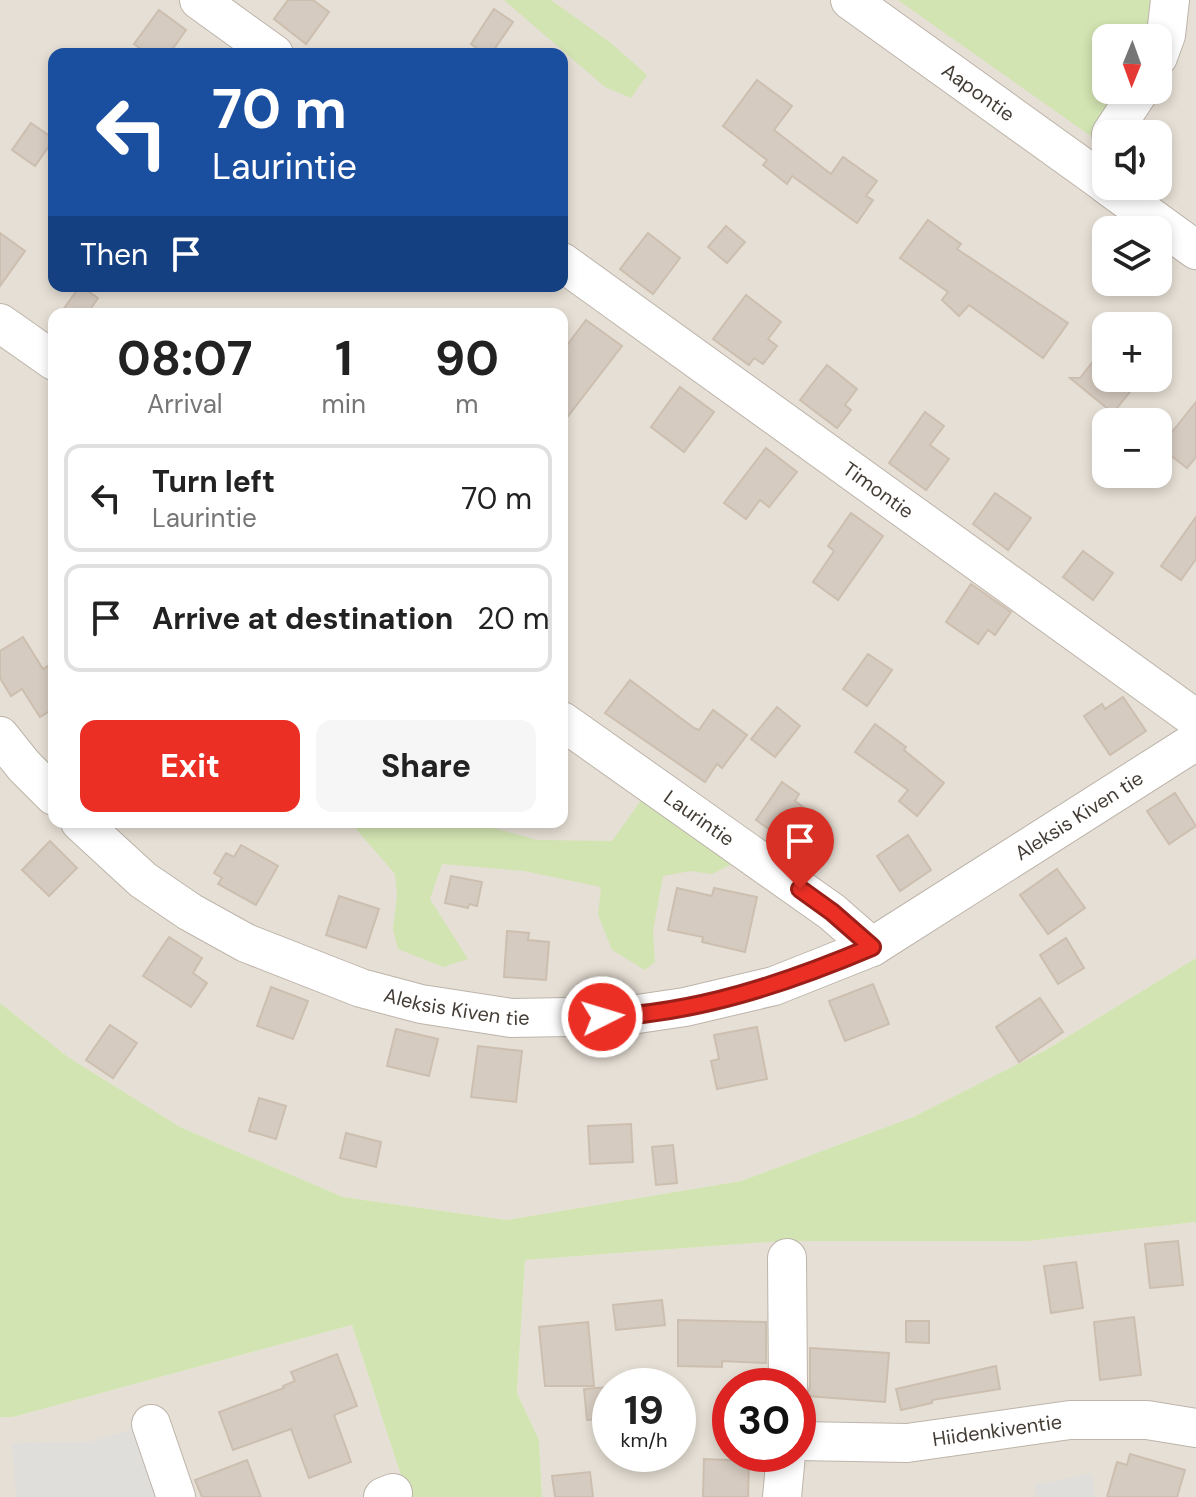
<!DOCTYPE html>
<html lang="en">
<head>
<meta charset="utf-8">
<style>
  :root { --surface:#fff; --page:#f6f6f6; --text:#222; --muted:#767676; --line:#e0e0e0; --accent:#eb2f25 }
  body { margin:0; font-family:"DM Sans",sans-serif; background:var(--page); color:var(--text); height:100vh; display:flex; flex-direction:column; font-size:30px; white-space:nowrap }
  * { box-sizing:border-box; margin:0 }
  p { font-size:26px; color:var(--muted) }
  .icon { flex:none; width:44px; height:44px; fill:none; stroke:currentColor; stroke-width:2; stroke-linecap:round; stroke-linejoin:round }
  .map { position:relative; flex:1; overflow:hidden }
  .side { position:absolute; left:48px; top:308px; width:520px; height:520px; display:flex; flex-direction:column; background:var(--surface); border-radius:16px; box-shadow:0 4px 12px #0003 }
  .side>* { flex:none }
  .guide { position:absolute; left:48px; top:48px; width:520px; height:244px; border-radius:16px; box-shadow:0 4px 12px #0003; background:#1a4fa0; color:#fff; overflow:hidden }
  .needle { width:52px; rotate:181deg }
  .tools { position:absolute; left:1092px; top:24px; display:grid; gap:16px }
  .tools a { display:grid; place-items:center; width:80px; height:80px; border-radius:16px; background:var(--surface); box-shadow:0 4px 12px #0003; font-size:40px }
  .speed { position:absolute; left:592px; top:1368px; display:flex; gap:16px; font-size:40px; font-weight:700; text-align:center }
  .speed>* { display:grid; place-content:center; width:104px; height:104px; border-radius:50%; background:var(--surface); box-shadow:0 4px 12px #0003; line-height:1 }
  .speed small { font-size:20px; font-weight:400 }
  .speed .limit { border:12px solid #d22; background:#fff; color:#111 }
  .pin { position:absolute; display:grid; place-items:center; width:68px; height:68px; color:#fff; margin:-82px -34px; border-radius:50% 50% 50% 0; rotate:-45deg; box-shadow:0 0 8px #0007 }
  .pin .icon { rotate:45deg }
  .me { position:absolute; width:88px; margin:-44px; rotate:85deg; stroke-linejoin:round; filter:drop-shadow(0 0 6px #0008) }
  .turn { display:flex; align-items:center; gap:28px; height:168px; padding:0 32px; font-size:36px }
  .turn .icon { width:104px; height:104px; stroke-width:2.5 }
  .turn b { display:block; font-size:56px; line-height:68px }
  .then { display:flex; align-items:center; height:76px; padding:0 32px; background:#0003; gap:16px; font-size:30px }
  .eta { display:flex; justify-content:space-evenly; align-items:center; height:136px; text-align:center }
  .eta b { font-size:48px; font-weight:700; line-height:56px }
  .action { display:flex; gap:16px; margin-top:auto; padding:16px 32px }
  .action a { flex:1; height:92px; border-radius:16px; background:var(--accent); color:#fff; font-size:32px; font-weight:700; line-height:92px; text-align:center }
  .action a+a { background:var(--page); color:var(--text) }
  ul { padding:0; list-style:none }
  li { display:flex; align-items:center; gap:24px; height:108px; margin:0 16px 12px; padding:0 16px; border:4px solid var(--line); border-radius:16px }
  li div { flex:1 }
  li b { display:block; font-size:30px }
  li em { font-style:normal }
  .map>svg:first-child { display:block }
  .residential { fill:#e6dfd5; fill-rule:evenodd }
  .green { fill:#d2e4b2 }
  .parking { fill:#e0dedb }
  .building { fill:#d6cbc0; stroke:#cdbfb0; stroke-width:2 }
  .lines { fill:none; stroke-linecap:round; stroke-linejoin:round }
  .minor-casing { stroke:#bdb4aa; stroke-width:40 }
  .minor { stroke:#fff; stroke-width:38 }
  .route-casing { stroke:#991f18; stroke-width:20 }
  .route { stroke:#eb2f25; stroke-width:14 }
  .labels { text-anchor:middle; stroke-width:6; stroke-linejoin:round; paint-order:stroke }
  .street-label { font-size:20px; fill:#443d36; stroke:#fff }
</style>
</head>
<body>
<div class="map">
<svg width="1196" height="1497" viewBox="0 0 1196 1497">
  <rect width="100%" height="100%" fill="#f2ede7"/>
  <g class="residential">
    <path d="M0,0H1196V958L1044,1051L913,1117L741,1181L507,1220L343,1197L180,1127L68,1057L0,1003ZM1106,38H1158V90H1106ZM54,54H562V286H54ZM1106,134H1158V186H1106ZM1106,230H1158V282H1106ZM54,314H562V822H54ZM1106,326H1158V378H1106ZM1106,422H1158V474H1106Z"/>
    <path d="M1196,1222V1497H542L539,1440L517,1393L525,1260L782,1241H1029ZM610,1386H678V1454H610ZM730,1386H798V1454H730Z"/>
    <path d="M352,1325L408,1497H0V1417H13Z"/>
  </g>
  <g class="green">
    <path d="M504,0H551L611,43L647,75L631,98L605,87Z"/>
    <path d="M898,0H1156L1148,38H1106V90H1121L1095,139Z"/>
    <path d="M642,799L734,863L712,874L690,871L663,876L653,931L655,962L645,970L612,950L598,915L601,887L524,871L442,864L430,899L468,959L443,967L398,949L393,929L397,894L395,874L350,822L390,825L395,822H472L537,840L612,841Z"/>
    <path d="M1196,958V1222L1029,1241H782L525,1260L517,1393L539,1440L542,1497H408L352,1325L13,1417H0V1003L68,1057L180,1127L343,1197L507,1220L741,1181L913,1117L1044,1051Z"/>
  </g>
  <g class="parking">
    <path d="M151,1424L176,1497H16L12,1443L89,1442Z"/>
    <path d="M1092,1473L1095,1497H1036L1034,1485Z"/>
  </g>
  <g class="building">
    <path d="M288,0H313L329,12L306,44L274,19Z"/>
    <path d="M494,9L513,22L491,54H485L471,44Z"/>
    <path d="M159,10L186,30L169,54H148L134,44Z"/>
    <path d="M757,80L792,106L774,130L831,174L843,157L877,181L866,196L873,200L857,223L792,176L787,184L763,165L767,160L723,126Z"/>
    <path d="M31,123L54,139L35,166L12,150Z"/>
    <path d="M928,220L961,244L957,249L1068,323L1043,358L969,305L959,316L942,300L948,292L900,258Z"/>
    <path d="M726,226L745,242L727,263L708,247Z"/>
    <path d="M0,233L25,251L0,286Z"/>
    <path d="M648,233L680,258L653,294L620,269Z"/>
    <path d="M80,286L98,298L87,314H60Z"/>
    <path d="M746,295L781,322L768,339L777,346L763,364L754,358L749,365L713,339Z"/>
    <path d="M586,320L622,346L562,424V352Z"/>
    <path d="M1106,345V378H1141L1113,413L1070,378H1080Z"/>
    <path d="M827,365L857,389L845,405L851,410L837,428L800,400Z"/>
    <path d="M680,387L714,412L684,452L651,427Z"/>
    <path d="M1196,402V457L1187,468L1160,447Z"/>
    <path d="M925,412L944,426L930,445L949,459L926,490L889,463Z"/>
    <path d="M766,448L797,472L769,507L760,500L746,519L724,503Z"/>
    <path d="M995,493L1031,518L1008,550L973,524Z"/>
    <path d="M851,513L883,536L838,600L813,582L834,551L828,546Z"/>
    <path d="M1196,517V559L1181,580L1161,566Z"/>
    <path d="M1083,551L1113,573L1093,600L1063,577Z"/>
    <path d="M971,584L1011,612L995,635L988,630L978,644L946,622Z"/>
    <path d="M23,637L43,669L54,662V708L40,717L22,689L11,696L0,678V651Z"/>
    <path d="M868,654L892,670L867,706L843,689Z"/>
    <path d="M630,680L694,728L699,730L713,710L747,735L722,768L717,764L705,782L605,713Z"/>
    <path d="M1123,697L1146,731L1110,755L1084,716L1102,704L1105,709Z"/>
    <path d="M777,707L800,726L775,757L751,739Z"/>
    <path d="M875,724L906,747L904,750L944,783L917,816L899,801L908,790L855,752Z"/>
    <path d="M782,782L799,794L795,801L814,815L792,846L756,820Z"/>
    <path d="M1175,793L1196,826L1169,844L1147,811Z"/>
    <path d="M908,835L931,870L900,891L877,856Z"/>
    <path d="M50,841L77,868L49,896L22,870Z"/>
    <path d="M241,845L278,866L256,905L218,884L222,878L214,873L226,853L234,857Z"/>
    <path d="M1057,869L1085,908L1048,934L1020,895Z"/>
    <path d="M451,876L482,882L477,906L469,904L468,908L445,903Z"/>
    <path d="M677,888L712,896L714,888L757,897L745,952L702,942L703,937L668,930Z"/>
    <path d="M339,896L379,909L366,948L326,935Z"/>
    <path d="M507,931L529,933L528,940L549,942L546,980L504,977Z"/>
    <path d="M169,937L202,958L193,973L207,983L191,1007L143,976Z"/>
    <path d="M1066,938L1084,968L1058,984L1040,955Z"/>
    <path d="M873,984L889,1024L845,1041L829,1001Z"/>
    <path d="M271,987L308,1001L293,1039L257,1026Z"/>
    <path d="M1040,998L1063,1032L1019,1062L996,1027Z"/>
    <path d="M110,1025L137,1043L113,1078L86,1060Z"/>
    <path d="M757,1027L767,1079L717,1089L711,1061L719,1059L714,1035Z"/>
    <path d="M396,1029L438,1039L429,1076L387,1066Z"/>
    <path d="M478,1046L522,1051L516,1102L471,1097Z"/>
    <path d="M259,1098L286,1106L276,1139L249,1131Z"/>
    <path d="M631,1124L633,1162L590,1164L588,1126Z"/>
    <path d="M346,1133L381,1142L376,1167L340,1158Z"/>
    <path d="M673,1145L677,1183L656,1185L652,1147Z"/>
    <path d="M1178,1241L1183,1285L1150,1288L1145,1244Z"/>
    <path d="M1076,1262L1083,1308L1051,1313L1044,1266Z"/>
    <path d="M662,1300L665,1325L616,1330L613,1305Z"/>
    <path d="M1134,1317L1141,1375L1100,1380L1094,1322Z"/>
    <path d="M678,1320L766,1322V1363L722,1361V1367L678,1366Z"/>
    <path d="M906,1321H929V1343L906,1342Z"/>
    <path d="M588,1322L594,1386H545L539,1327Z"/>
    <path d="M810,1348L889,1353L885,1402L807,1396L810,1386Z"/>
    <path d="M337,1354L357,1406L334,1415L351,1462L309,1478L291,1429L233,1450L219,1412L284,1388L283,1386L295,1381L291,1372Z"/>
    <path d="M996,1366L1000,1389L932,1400V1403L901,1410L896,1389Z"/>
    <path d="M610,1387V1418L587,1420L584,1389Z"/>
    <path d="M1130,1454L1185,1470L1177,1497H1107L1117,1462L1127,1465Z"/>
    <path d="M704,1459L749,1461L748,1497H703Z"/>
    <path d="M247,1460L261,1497H202L195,1480Z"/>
    <path d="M590,1472L593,1497H555L552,1476Z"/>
  </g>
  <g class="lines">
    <defs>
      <g id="minor">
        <path d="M199,0L274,54"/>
        <path id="s1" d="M850,0L1106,184"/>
        <path d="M1158,57L1166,35L1170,0"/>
        <path d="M1111,134L1140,90"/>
        <path d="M1108,186L1196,250"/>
        <path id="s2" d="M562,262L1196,719"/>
        <path d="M0,323L54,361"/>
        <path id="s3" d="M562,721L832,912L872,947"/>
        <path d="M0,736L24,766L54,796"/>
        <path id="s4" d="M80,822L143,880L190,912L246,943L361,988L421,1004L511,1018L624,1016L685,1007L774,986L872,947L1196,741"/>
        <path d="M787,1258L788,1386"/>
        <path d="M151,1424L176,1497"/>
        <path id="s5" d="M798,1441L907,1443L1070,1420H1147L1196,1428"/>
        <path d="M383,1497L393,1493"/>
        <path d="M782,1497L786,1454"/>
      </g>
    </defs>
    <use href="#minor" class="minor-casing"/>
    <use href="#minor" class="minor"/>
  </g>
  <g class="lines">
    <defs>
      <path id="route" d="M602,1017C695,1014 787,983 872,947L832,912L800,889"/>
    </defs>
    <use href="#route" class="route-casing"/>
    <use href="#route" class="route"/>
  </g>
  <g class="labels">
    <g class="street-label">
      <text dy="7" stroke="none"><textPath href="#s1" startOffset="158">Aapontie</textPath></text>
      <text dy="7" stroke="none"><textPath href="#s2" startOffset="390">Timontie</textPath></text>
      <text dy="7" stroke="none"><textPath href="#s4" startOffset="1100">Aleksis Kiven tie</textPath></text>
      <text dy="7" stroke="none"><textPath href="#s3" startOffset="168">Laurintie</textPath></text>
      <text dy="7" stroke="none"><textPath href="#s4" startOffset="428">Aleksis Kiven tie</textPath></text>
      <text dy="7" stroke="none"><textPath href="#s5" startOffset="200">Hiidenkiventie</textPath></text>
    </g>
  </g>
</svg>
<div class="tools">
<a><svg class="needle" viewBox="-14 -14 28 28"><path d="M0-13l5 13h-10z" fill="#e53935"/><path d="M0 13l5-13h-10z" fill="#767676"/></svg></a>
<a><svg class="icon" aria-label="sound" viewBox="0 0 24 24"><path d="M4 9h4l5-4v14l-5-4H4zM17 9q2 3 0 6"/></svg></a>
<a><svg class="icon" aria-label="layers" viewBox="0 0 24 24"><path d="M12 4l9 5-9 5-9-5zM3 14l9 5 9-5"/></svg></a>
<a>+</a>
<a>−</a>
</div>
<div class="speed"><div>19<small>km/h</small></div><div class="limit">30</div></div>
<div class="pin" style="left:800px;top:889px;background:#d93025"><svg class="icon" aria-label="arrive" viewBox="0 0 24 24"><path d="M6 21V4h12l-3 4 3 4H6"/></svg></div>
<svg class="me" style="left:602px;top:1017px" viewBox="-20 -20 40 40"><circle r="17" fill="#eb2f25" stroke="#fff" stroke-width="3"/><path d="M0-11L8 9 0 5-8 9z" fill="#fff"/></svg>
<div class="guide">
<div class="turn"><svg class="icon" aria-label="left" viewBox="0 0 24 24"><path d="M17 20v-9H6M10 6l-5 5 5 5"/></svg><div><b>70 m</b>Laurintie</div></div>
<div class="then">Then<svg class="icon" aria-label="arrive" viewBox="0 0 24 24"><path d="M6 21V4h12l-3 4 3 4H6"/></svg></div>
</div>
<section class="side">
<div class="eta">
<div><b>08:07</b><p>Arrival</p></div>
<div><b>1</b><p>min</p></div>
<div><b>90</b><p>m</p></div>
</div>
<ul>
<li><svg class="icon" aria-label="left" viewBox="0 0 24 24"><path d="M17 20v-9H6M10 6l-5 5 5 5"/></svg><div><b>Turn left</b><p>Laurintie</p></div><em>70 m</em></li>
<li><svg class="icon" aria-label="arrive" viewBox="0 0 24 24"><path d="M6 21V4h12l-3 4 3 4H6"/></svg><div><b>Arrive at destination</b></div><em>20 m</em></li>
</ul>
<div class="action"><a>Exit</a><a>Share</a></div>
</section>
</div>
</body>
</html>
